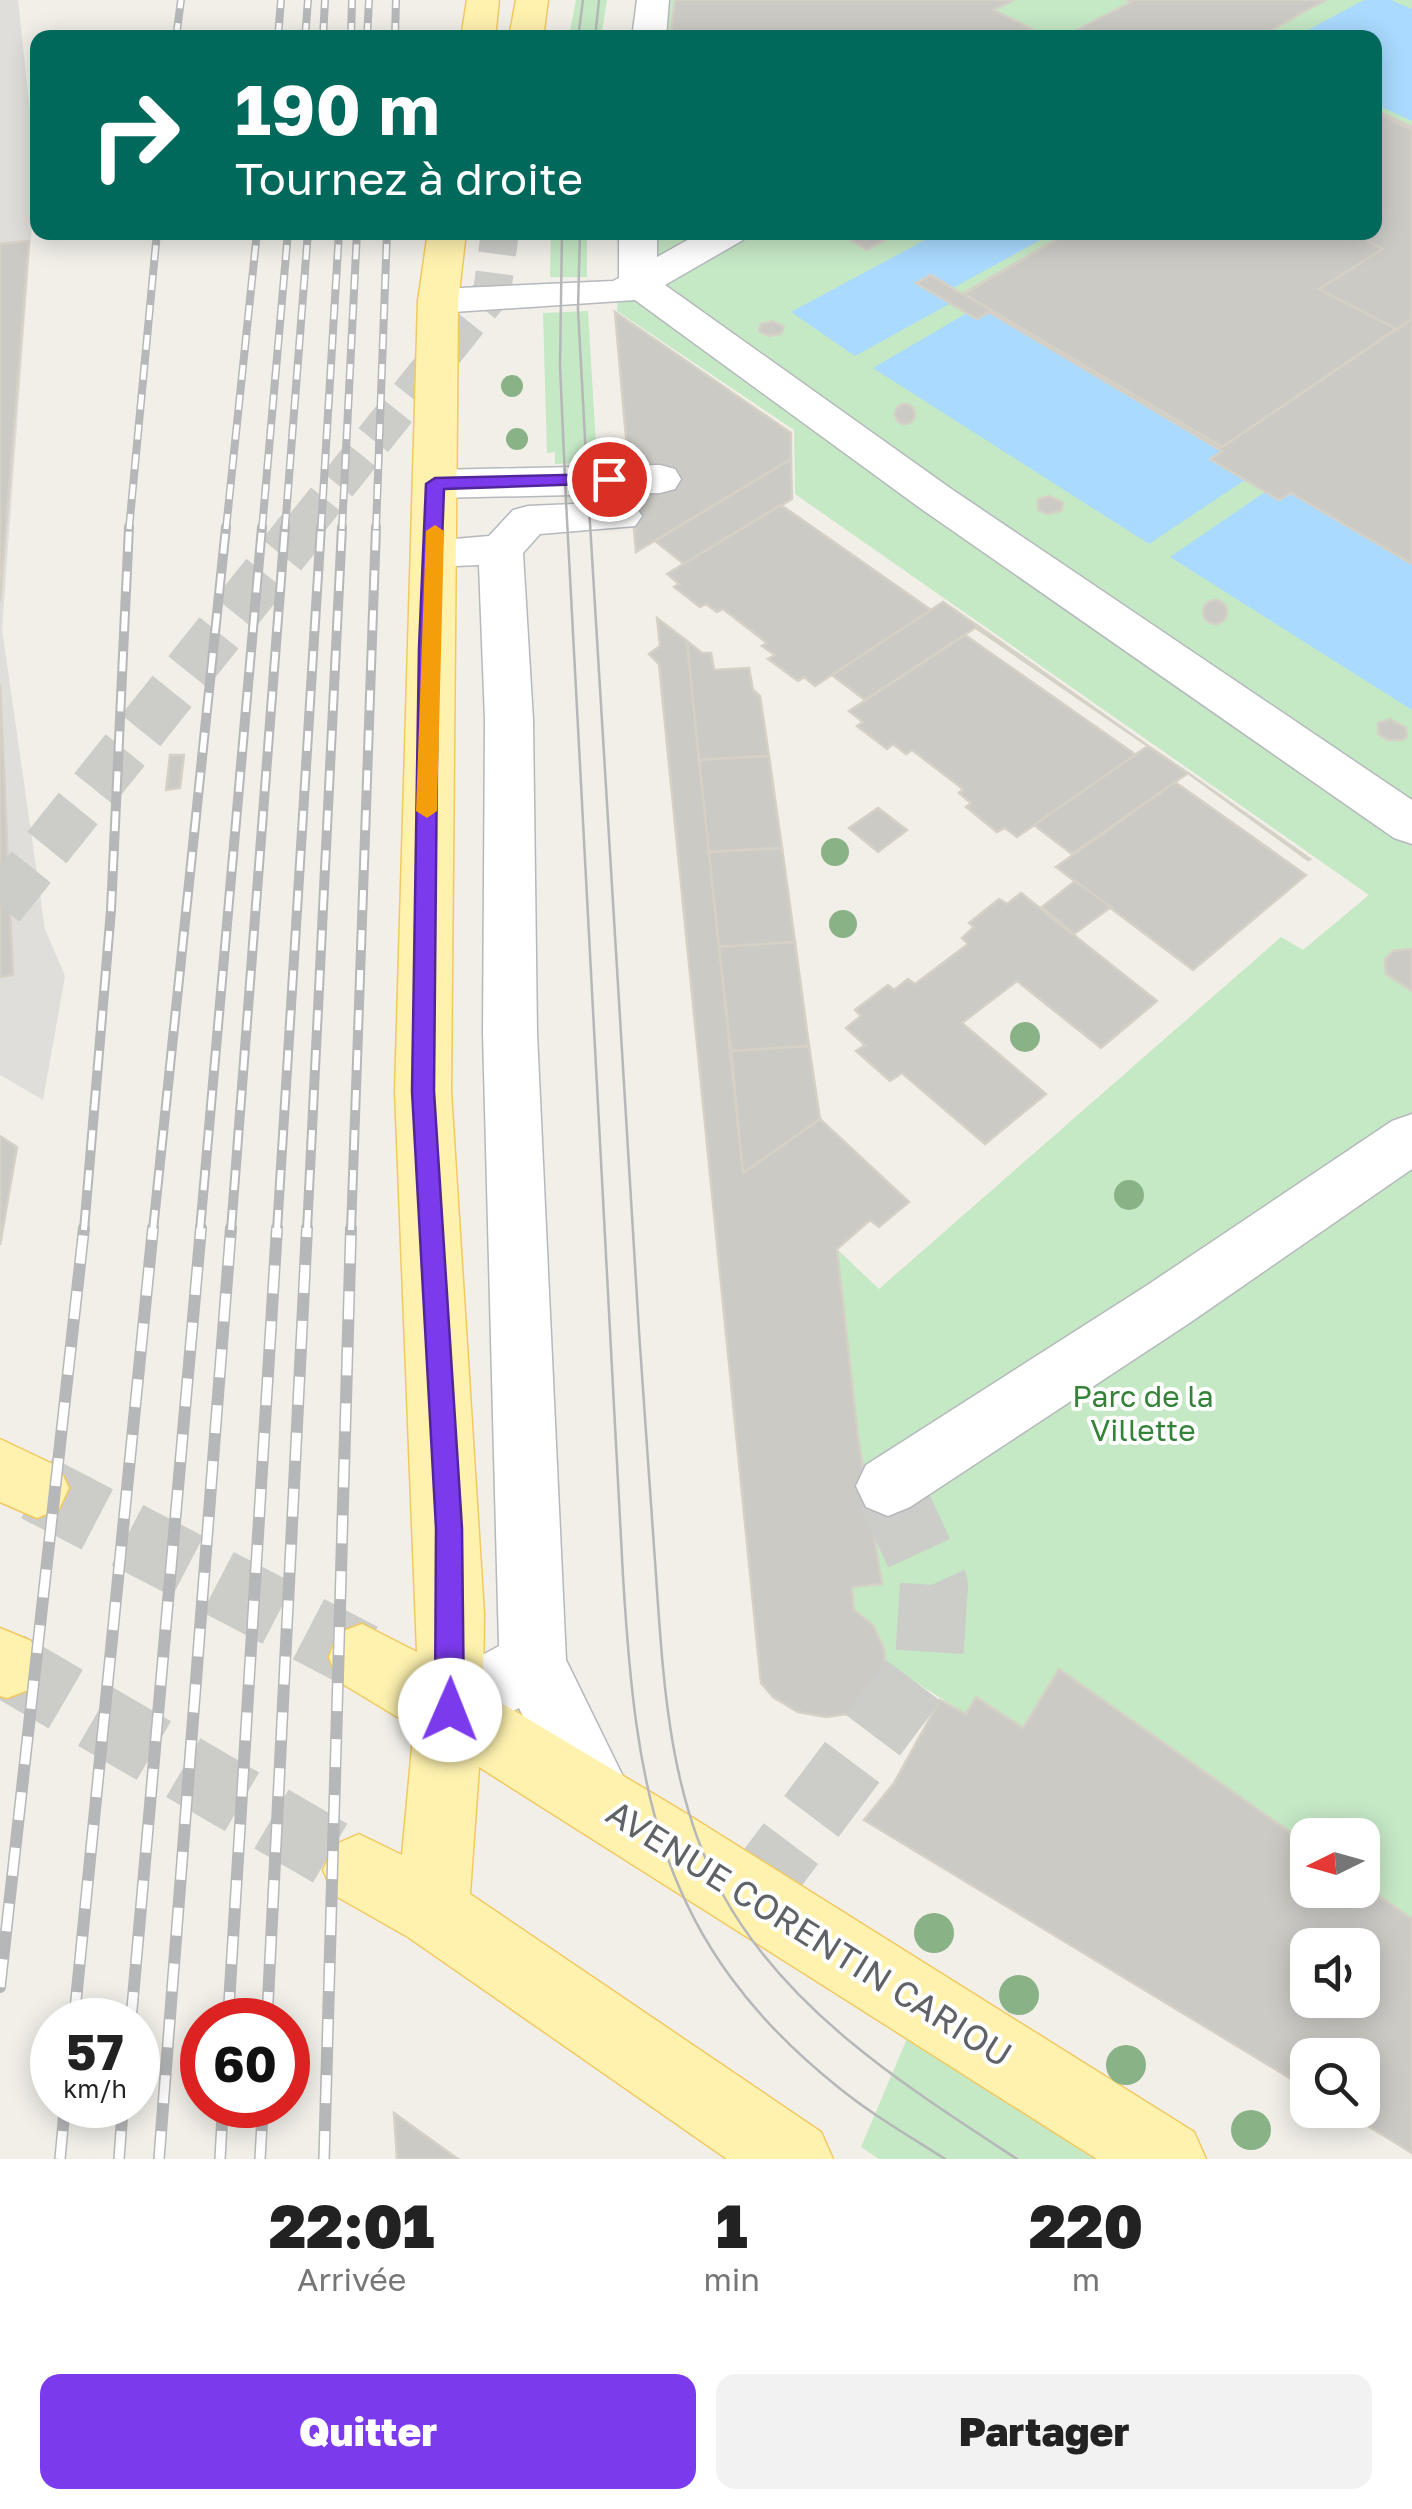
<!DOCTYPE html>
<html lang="fr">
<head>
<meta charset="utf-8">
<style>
  :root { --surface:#fff; --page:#f2f2f2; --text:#222; --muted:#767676; --accent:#7c3aed }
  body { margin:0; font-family:"Golos Text",sans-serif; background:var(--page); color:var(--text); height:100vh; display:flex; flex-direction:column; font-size:38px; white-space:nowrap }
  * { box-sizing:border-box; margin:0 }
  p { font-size:32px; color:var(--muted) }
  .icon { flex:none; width:55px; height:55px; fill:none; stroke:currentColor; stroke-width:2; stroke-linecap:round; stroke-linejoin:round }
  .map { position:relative; height:2159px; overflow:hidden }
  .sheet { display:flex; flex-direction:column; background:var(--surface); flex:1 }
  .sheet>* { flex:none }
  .guide { position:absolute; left:30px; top:30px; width:1352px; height:210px; border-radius:20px; box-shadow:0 5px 25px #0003; background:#00695c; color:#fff; overflow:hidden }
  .needle { width:65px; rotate:265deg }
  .controls { position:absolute; left:1290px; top:1818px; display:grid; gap:20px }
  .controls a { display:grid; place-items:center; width:90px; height:90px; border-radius:20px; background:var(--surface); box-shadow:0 5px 25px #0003; font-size:50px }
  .speed { position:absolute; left:30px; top:1998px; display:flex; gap:20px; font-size:50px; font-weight:700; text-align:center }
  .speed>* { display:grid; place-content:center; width:130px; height:130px; border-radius:50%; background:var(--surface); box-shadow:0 5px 25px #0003; line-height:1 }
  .speed small { font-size:25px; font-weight:400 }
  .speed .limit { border:15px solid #d22; background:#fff; color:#111 }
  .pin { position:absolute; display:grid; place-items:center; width:85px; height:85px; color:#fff; margin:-42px; border:5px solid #fff; border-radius:50%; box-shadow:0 2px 10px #0007 }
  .me { position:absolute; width:110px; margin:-55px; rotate:1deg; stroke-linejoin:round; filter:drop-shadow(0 0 8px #0008) }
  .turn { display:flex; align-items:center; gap:35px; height:210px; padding:0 40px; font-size:45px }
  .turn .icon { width:130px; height:130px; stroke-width:2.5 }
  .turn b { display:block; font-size:70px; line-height:85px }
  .eta { display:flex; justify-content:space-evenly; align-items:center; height:170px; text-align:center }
  .eta b { font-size:60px; font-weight:800; line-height:70px }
  .button { display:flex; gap:20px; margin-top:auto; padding:20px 40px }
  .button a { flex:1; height:115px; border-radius:20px; background:var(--accent); color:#fff; font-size:40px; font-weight:800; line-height:115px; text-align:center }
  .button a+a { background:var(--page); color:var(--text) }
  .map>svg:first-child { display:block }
  .industrial { fill:#e0deda }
  .green { fill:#c5e8c5 }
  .water { fill:#aadaff }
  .building { fill:#cccac5; stroke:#d6d1c6; stroke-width:2.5; fill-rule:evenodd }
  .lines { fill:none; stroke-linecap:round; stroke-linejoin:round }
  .minor-tunnel { stroke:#ccccc8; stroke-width:68; stroke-dasharray:68 34; stroke-linecap:butt }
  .major-tunnel-far2 { stroke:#ccccc8; stroke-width:38; stroke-dasharray:38 19; stroke-linecap:butt }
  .major-tunnel-far1 { stroke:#ccccc8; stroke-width:50; stroke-dasharray:50 25; stroke-linecap:butt }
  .major-tunnel { stroke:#ccccc8; stroke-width:68; stroke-dasharray:68 34; stroke-linecap:butt }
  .minor-casing { stroke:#b5b8bc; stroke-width:3 }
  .major-casing { stroke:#f2c960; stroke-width:3 }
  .minor { fill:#fff; fill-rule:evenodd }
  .major { fill:#fff2af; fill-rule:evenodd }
  .tram { stroke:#b6b7b8; stroke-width:2.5 }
  .rail-far2-casing { stroke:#b6b7b8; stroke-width:8 }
  .rail-far1-casing { stroke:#b6b7b8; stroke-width:10 }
  .rail-casing { stroke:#b6b7b8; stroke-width:12 }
  .rail-far2 { stroke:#fff; stroke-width:5; stroke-dasharray:15; stroke-linecap:butt }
  .rail-far1 { stroke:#fff; stroke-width:6; stroke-dasharray:20; stroke-linecap:butt }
  .rail { stroke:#fff; stroke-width:9; stroke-dasharray:28; stroke-linecap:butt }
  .tree { fill:#89b387 }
  .route { fill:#7c3aed; stroke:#51269a; stroke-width:2.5 }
  .slow { fill:#f59e0b }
  .labels { text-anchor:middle; stroke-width:8; stroke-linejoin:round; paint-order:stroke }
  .park-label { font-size:30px; fill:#348238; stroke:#fff }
  .near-street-label { font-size:35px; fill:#5f6368; stroke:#fff }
</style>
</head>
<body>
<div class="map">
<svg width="1412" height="2159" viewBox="0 0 1412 2159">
  <rect width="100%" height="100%" fill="#f1efe8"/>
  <path class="industrial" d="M0,0H18L36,168L2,629L45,929L65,976L43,1100L0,1075Z"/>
  <g class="green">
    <path d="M576,0H607L601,37H569Z"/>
    <path d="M639,0H1412V1919L1363,1884L1362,1835H1308L1307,1845L1059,1669L1023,1728L976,1698L966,1714L885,1663C883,1638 874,1624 854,1610L852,1587L882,1583L858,1437L837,1249L879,1289L1281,937L1303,950L1369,895L795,494L794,430L617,311L624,233L1375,232V38L635,37Z"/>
    <path d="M551,233H587V277H550Z"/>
    <path d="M588,311L597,462L555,464V452L547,453L543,313Z"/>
    <path d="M912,2027L1120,2159H879L861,2147Z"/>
  </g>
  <g class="water">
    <path d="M1364,0H1391L1412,9V121L1375,104V38L1295,37Z"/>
    <path d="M938,233H1053L953,288L931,275L951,303L855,356L791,312Z"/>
    <path d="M989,312L1222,451L1211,458L1245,480L1149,544L873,368L967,313L977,319Z"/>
    <path d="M1265,492L1279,500L1291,493L1412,564V710L1170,557Z"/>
  </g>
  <g class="building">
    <path d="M675,0H1014L994,10L1032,29L1016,38H670Z"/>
    <path d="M1127,0H1326L1257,38H1077L1071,33L1131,2Z"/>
    <path d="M1375,110L1412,127V564L1291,493L1279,500L1210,459L1222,451L989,312L977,319L916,283L931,275L962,294L1069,232H1375Z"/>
    <path d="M1375,112L1412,130V319L1222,447L964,294L1070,232H1375Z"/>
    <path d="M838,232H899L867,250Z"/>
    <path d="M1070,232H1352L1383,249L1319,289L1396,329L1222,447L964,294Z"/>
    <path d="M29,241L0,602V244Z"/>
    <path d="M615,312L791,433V459L636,552Z"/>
    <path d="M773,321L784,327L781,334L769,336L759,331L761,324Z"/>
    <circle cx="905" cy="414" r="10"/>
    <path d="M791,459L792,499L684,564L655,541Z"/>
    <path d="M1050,496L1063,503L1061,511L1047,514L1038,510V499Z"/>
    <path d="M781,505L931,610L815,686L804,677L798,681L768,659L775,655L762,646L767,643L723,609L717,612L706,604L700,607L674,587L679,584L667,574Z"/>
    <circle cx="1215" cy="612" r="12"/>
    <path d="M943,602L978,626L865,700L832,675Z"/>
    <path d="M657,618L687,641L743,1173L820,1119L909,1202L879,1227L870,1220L837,1249L858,1437L882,1584L852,1587L854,1610L873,1625L884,1649L885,1663L880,1688L854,1713L826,1717L798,1712L773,1697L761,1683L659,664L649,654L660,646Z"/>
    <path d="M978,626L1148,746L976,628Z"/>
    <path d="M965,635L1136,755L1017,837L1005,828L997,832L966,807L971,803L959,793L963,789L912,750L906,754L893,744L887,749L857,726L863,722L849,711Z"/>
    <path d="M687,641L702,653H711L714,670L749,668L753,690L760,696L769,756L699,760Z"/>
    <path d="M0,683L13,975L0,977Z"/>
    <path d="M1390,719L1406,728L1407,736L1403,740H1388L1378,734V723Z"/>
    <path d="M1148,746L1188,773L1072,854L1034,825Z"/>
    <path d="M170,755H184L180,788L166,790Z"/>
    <path d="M769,756L782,848L709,852L699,760Z"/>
    <path d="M1188,773L1310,859L1308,860Z"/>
    <path d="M1175,782L1306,875L1193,970L1056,867Z"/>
    <path d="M878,808L907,830L878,852L849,828Z"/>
    <path d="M782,848L795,942L719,947L709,852Z"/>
    <path d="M1075,881L1111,907L1074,934L1042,907Z"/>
    <path d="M1021,893L1157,1001L1101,1048L1017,981L962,1023L1046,1094L985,1144L902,1073L890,1081L856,1051L865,1045L846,1028L861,1016L855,1010L888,985L894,990L908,979L915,984L968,944L962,938L974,927L969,923L999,899L1007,904Z"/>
    <path d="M795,942L809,1046L731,1051L719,947Z"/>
    <path d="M1412,949V991L1386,974L1385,959L1393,951Z"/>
    <path d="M809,1046L820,1119L743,1173L731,1051Z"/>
    <path d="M0,1136L17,1147L0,1245Z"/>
    <path d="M1059,1669L1308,1845V1890H1362V1884L1412,1919V2153L1342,2110H1362V2055H1308V2089L864,1820L894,1783L940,1700L966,1714L976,1697L1023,1728ZM1308,1945H1362V2000H1308Z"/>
    <path d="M394,2113L458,2159H397Z"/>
  </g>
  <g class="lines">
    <path class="minor-tunnel" d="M750,1898L929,1660L934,1585L888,1486"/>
    <path class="major-tunnel-far2" d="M302,529L492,292L500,232"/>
    <path class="major-tunnel-far1" d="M0,906L304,527"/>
    <g class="major-tunnel">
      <path d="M37,1488L362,1657"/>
      <path d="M7,1665L359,1870"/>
    </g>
    <defs>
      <g id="minor">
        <path d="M637,0H669L666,38H632Z"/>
        <path d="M619,232H657V257L702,232H748L743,240L665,285L950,488L1412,800V844L1394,838L920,508L635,300L438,313L424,309L418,301L424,293L438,289L613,281L619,278Z"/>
        <path d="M660,465L675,469L681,479L675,489L660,493L435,498L420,494L414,484L420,474L435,470Z"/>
        <path d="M620,502L635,506L642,516L635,526L540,534L523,553L533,720L537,1033L566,1660L636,1803L626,1828L601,1838L576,1828L519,1708L449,1744L425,1734L415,1710L425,1686L499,1646L483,1033L485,720L479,565L434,567L418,562L412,552L418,542L489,536L513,510L528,506Z"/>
        <path d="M1412,1114V1169L1188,1324L910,1507L888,1516L866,1507L856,1486L866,1465L1146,1286L1392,1121Z"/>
      </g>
      <g id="major">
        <path d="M467,0H499L495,38H461Z"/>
        <path d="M516,0H548L543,38H509Z"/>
        <path d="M428,232H466L458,301L451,1091L484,1614L483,1692L682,1811L1194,2132L1206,2159H1097L479,1767L470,1894L821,2132L833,2159H727L408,1937L334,1895L323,1870L334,1845L359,1834L402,1855L414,1727L338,1681L329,1657L338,1633L362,1624L417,1652L395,1091L418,301Z"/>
        <path d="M0,1439L59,1467L69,1488L59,1509L37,1518L0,1502Z"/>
        <path d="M0,1628L31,1641L40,1665L31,1689L7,1698L0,1696Z"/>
      </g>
    </defs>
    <use href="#minor" class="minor-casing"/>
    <use href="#major" class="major-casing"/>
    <use href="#minor" class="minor"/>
    <use href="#major" class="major"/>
    <g class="tram">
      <path d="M578,38L583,0"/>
      <path d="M595,38L599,0"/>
      <path d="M562,232L560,366L566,501L623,1576C636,1792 658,1943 838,2087C871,2114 909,2136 945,2159"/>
      <path d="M580,232L578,309C596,650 617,991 639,1331C644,1408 650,1485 655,1561C663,1674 667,1792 722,1893C787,2012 907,2087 1017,2159"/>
    </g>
    <defs>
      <g id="rail-far2">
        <path d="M176,38L181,0"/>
        <path d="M278,38L281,0"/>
        <path d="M305,38L308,0"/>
        <path d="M323,38L325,0"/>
        <path d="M351,38L352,0"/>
        <path d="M367,38L369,0"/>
        <path d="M395,38L396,0"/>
        <path d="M129,529L157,232"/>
        <path d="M226,529L257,232"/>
        <path d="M262,529L288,232"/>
        <path d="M285,529L308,232"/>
        <path d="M321,529L339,232"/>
        <path d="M342,529L357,232"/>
        <path d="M376,529L387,232"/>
      </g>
      <g id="rail-far1">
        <path d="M84,1230L111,910L129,527"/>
        <path d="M153,1230L226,527"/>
        <path d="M200,1230L262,527"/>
        <path d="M231,1230L285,527"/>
        <path d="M277,1230L321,527"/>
        <path d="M307,1230L342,527"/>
        <path d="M351,1230L376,527"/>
      </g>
      <g id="rail">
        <path d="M0,1987L84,1228"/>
        <path d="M74,2020L153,1228"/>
        <path d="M131,2020L201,1228"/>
        <path d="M228,2020L277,1228"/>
        <path d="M267,2020L307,1228"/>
        <path d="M60,2159L65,2105"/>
        <path d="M119,2159L123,2105"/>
        <path d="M159,2159L231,1228"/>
        <path d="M220,2159L223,2105"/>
        <path d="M260,2159L263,2105"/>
        <path d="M324,2159L351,1228"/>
      </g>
    </defs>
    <use href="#rail-far2" class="rail-far2-casing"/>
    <use href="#rail-far1" class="rail-far1-casing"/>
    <use href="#rail" class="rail-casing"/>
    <use href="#rail-far2" class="rail-far2"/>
    <use href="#rail-far1" class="rail-far1"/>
    <use href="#rail" class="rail"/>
  </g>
  <g class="tree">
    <circle cx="512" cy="386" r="11"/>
    <circle cx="517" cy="439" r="11"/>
    <circle cx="835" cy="852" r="14"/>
    <circle cx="843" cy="924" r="14"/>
    <circle cx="1025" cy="1037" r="15"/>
    <circle cx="1129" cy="1195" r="15"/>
    <circle cx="934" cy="1933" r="20"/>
    <circle cx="1019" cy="1995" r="20"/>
    <circle cx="1126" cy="2065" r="20"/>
    <circle cx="1251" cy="2130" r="20"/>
  </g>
  <path class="route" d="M609,474L618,479L615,483L444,489L438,648L434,1091L462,1528L464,1710L459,1720L450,1724L440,1720L435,1710L436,1528L412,1091L419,648L426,484L435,478Z"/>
  <path class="slow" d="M435,525L444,531L437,811L427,818L416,811L426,531Z"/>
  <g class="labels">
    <g class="park-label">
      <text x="1143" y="1407">Parc de la<tspan x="1143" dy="34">Villette</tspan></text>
    </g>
    <g class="near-street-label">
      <text transform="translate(809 1934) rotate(32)" y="12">AVENUE CORENTIN CARIOU</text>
    </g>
  </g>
</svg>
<div class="controls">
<a><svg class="needle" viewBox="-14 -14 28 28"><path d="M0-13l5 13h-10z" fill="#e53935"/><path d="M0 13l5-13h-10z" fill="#767676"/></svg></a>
<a><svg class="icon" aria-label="sound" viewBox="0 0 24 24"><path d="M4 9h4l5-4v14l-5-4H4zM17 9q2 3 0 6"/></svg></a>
<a><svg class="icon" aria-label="search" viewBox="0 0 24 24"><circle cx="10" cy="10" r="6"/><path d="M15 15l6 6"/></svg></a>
</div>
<div class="speed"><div>57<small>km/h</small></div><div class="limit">60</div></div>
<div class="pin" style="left:609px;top:479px;background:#d93025"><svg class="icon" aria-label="arrive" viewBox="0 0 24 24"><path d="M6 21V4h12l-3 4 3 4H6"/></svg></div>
<svg class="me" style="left:450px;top:1710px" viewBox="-20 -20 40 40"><circle r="19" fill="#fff"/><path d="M0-13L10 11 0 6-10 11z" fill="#7c3aed"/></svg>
<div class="guide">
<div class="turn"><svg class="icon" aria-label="right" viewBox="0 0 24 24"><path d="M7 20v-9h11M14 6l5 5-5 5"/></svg><div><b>190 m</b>Tournez à droite</div></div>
</div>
</div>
<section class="sheet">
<div class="eta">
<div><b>22:01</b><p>Arrivée</p></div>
<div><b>1</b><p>min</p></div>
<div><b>220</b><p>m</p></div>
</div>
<div class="button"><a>Quitter</a><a>Partager</a></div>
</section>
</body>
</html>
